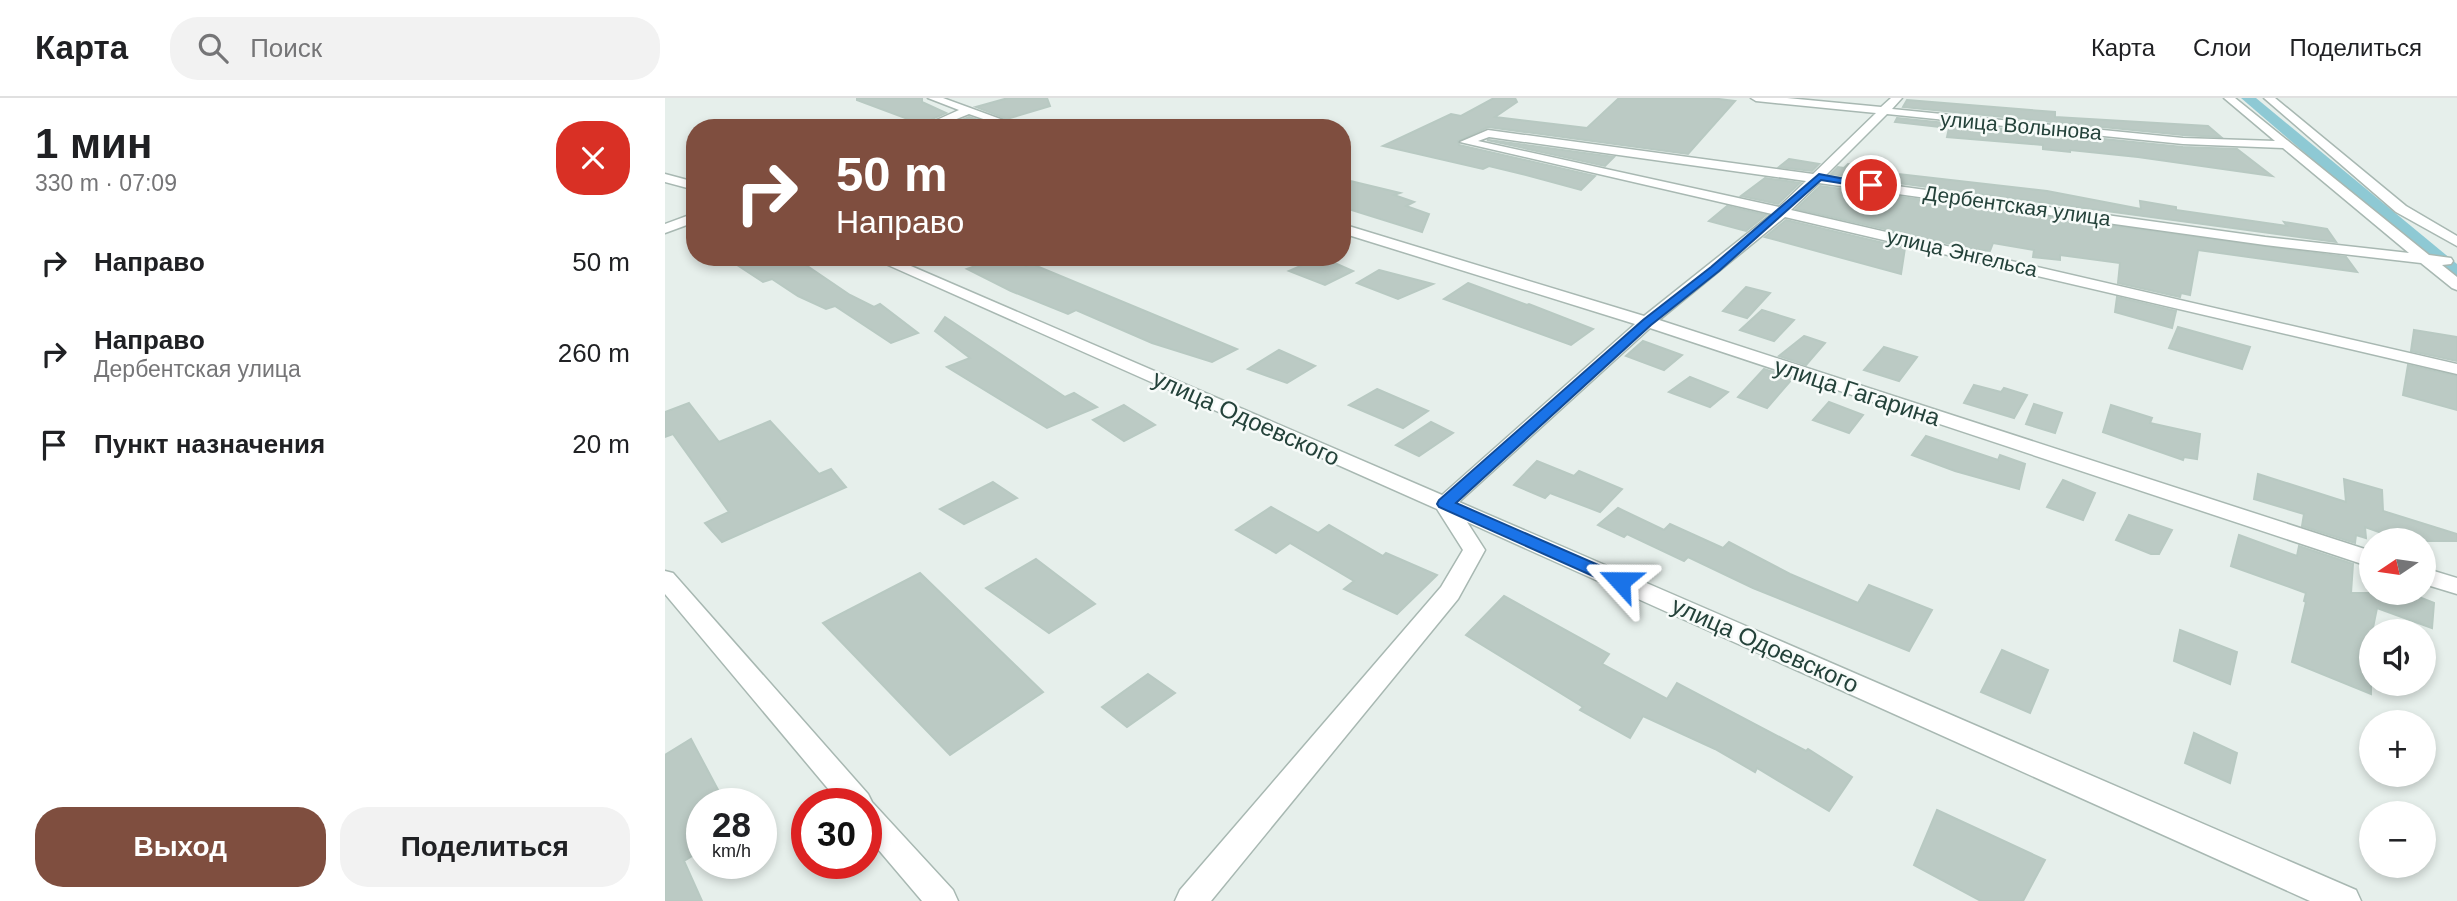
<!DOCTYPE html>
<html lang="ru">
<head>
<meta charset="utf-8">
<style>
  :root { --surface:#fff; --page:#f2f2f2; --text:#202124; --muted:#757577; --line:#e0e0e0; --accent:#7f4e3f }
  body { margin:0; font-family:Arial,sans-serif; background:var(--page); color:var(--text); height:100vh; display:flex; flex-direction:column; font-size:26px; white-space:nowrap }
  * { box-sizing:border-box; margin:0 }
  p { font-size:23px; color:var(--muted) }
  .icon { flex:none; width:38px; height:38px; fill:none; stroke:currentColor; stroke-width:2; stroke-linecap:round; stroke-linejoin:round }
  .map { position:relative; flex:1; overflow:hidden }
  .side { display:flex; flex-direction:column; background:var(--surface); width:665px }
  .side>* { flex:none }
  .guide { position:absolute; left:21px; top:21px; width:665px; height:147px; border-radius:28px; box-shadow:0 4px 10px #0003; background:#7f4e3f; color:#fff; overflow:hidden }
  .needle { width:46px; rotate:257deg }
  .buttons { position:absolute; left:1694px; top:430px; display:grid; gap:14px }
  .buttons a { display:grid; place-items:center; width:77px; height:77px; border-radius:50%; background:var(--surface); box-shadow:0 4px 10px #0003; font-size:35px }
  .speed { position:absolute; left:21px; top:690px; display:flex; gap:14px; font-size:35px; font-weight:700; text-align:center }
  .speed>* { display:grid; place-content:center; width:91px; height:91px; border-radius:50%; background:var(--surface); box-shadow:0 4px 10px #0003; line-height:1 }
  .speed small { font-size:18px; font-weight:400 }
  .speed .limit { border:10px solid #d22; background:#fff; color:#111 }
  .pin { position:absolute; display:grid; place-items:center; width:60px; height:60px; color:#fff; margin:-30px; border:4px solid #fff; border-radius:50%; box-shadow:0 2px 7px #0007 }
  .me { position:absolute; width:77px; margin:-38px; rotate:294deg; stroke-linejoin:round; filter:drop-shadow(0 0 5px #0008) }
  .turn { display:flex; align-items:center; gap:24px; height:147px; padding:0 35px; font-size:32px }
  .turn .icon { width:91px; height:91px; stroke-width:2.5 }
  .turn b { display:block; font-size:49px; line-height:60px }
  .round { display:grid; place-items:center; flex:none; width:74px; height:74px; border-radius:28px; background:var(--page) }
  .headline { display:flex; align-items:center; justify-content:space-between; height:119px; padding:0 35px }
  h1 { font-size:42px; font-weight:700; line-height:52px }
  .button { display:flex; gap:14px; margin-top:auto; padding:14px 35px }
  .button a { flex:1; height:80px; border-radius:28px; background:var(--accent); color:#fff; font-size:28px; font-weight:700; line-height:80px; text-align:center }
  .button a+a { background:var(--page); color:var(--text) }
  ul { padding:0; list-style:none }
  li { display:flex; align-items:center; gap:21px; height:91px; padding:0 35px }
  li div { flex:1 }
  li b { display:block; font-size:26px }
  li em { font-style:normal }
  header { display:flex; align-items:center; gap:42px; box-sizing:border-box; height:98px; padding:0 35px; background:var(--surface); border-bottom:2px solid var(--line) }
  header strong { font-size:33px }
  nav { display:flex; gap:38px; margin-inline-start:auto; font-size:24px }
  .search { width:490px; height:63px; background:var(--page); display:flex; align-items:center; gap:18px; box-sizing:border-box; padding:0 24px; border-radius:28px; color:var(--muted); font-size:26px }
  main { display:flex; flex:1; min-height:0 }
  .map>svg:first-child { display:block }
  .lines { fill:none; stroke-linecap:round; stroke-linejoin:round }
  .canal { fill:#8ec9d4; fill-rule:evenodd }
  .building { fill:#bbcac4; stroke:#b8c9c2; stroke-width:2 }
  .minor-casing { stroke:#a8b8b2; stroke-width:3 }
  .minor { fill:#fff; fill-rule:evenodd }
  .route { fill:#1a73e8; stroke:#114b97; stroke-width:2 }
  .labels { text-anchor:middle; stroke-width:5; stroke-linejoin:round; paint-order:stroke }
  .far-street-label { font-size:21px; fill:#24423a; stroke:#f7fbf9 }
  .street-label { font-size:24px; fill:#24423a; stroke:#f7fbf9 }
</style>
</head>
<body>
<header>
<strong>Карта</strong>
<div class="search"><svg class="icon" aria-label="search" viewBox="0 0 24 24"><circle cx="10" cy="10" r="6"/><path d="M15 15l6 6"/></svg>Поиск</div>
<nav><a>Карта</a><a>Слои</a><a>Поделиться</a></nav>
</header>
<main>
<section class="side">
<div class="headline"><div><h1>1 мин</h1><p>330 m · 07:09</p></div><a class="round" style="background:#d93025;color:#fff"><svg class="icon" aria-label="close" viewBox="0 0 24 24"><path d="M6 6l12 12M18 6L6 18"/></svg></a></div>
<ul>
<li><svg class="icon" aria-label="right" viewBox="0 0 24 24"><path d="M7 20v-9h11M14 6l5 5-5 5"/></svg><div><b>Направо</b></div><em>50 m</em></li>
<li><svg class="icon" aria-label="right" viewBox="0 0 24 24"><path d="M7 20v-9h11M14 6l5 5-5 5"/></svg><div><b>Направо</b><p>Дербентская улица</p></div><em>260 m</em></li>
<li><svg class="icon" aria-label="arrive" viewBox="0 0 24 24"><path d="M6 21V4h12l-3 4 3 4H6"/></svg><div><b>Пункт назначения</b></div><em>20 m</em></li>
</ul>
<div class="button"><a>Выход</a><a>Поделиться</a></div>
</section>
<div class="map">
<svg width="1792" height="803" viewBox="0 0 1792 803">
  <rect width="100%" height="100%" fill="#e6efeb"/>
  <g class="lines">
    <path class="canal" d="M1576,0H1591L1792,166V182L1785,180Z"/>
  </g>
  <g class="building">
    <path d="M192,0H257V4L281,15L256,26L192,2Z"/>
    <path d="M343,0H382L385,8L342,21L311,9Z"/>
    <path d="M829,0H850L852,4L830,19L922,30L954,0H1046L1070,3L1023,56L823,29L793,43L794,47L930,78L916,92L857,76L824,68L818,71L718,48L786,16L796,18Z"/>
    <path d="M1242,2L1390,14V19L1543,28L1556,39L1518,37L1238,9Z"/>
    <path d="M304,19L325,26L313,30H277Z"/>
    <path d="M1232,20L1518,49L1572,51L1607,78L1473,59L1405,52V54L1378,51V47L1282,39L1284,30L1230,24Z"/>
    <path d="M822,42H824L949,59L940,68Z"/>
    <path d="M1124,61L1154,66L1147,73L1114,69Z"/>
    <path d="M1183,66L1233,76L1382,93L1476,111L1475,103L1511,109V112L1622,128L1619,124L1662,131L1671,144L1166,76L1173,69L1179,70Z"/>
    <path d="M1100,80L1135,85L1113,106L1076,98Z"/>
    <path d="M677,81L735,95L729,97L749,104L741,108L764,116L757,134L677,109Z"/>
    <path d="M1155,88L1681,159L1692,174L1533,152L1525,197L1516,195L1515,199L1453,185L1455,165L1395,157V162L1368,159L1369,152L1328,145L1325,153L1308,151L1131,111Z"/>
    <path d="M1062,108L1101,117L1081,133L1044,123Z"/>
    <path d="M1121,122L1240,150L1236,176L1100,139Z"/>
    <path d="M60,159H129L185,197L209,209L215,206L253,235L226,245L170,208L161,211L133,198L107,181L98,184Z"/>
    <path d="M335,159H342L361,168L367,166L572,251L547,264L487,245L411,212L403,216L346,193L302,171Z"/>
    <path d="M656,159L688,173L660,187L624,173Z"/>
    <path d="M714,172L768,186L733,201L692,185Z"/>
    <path d="M803,185L862,207L864,206L928,231L906,247L779,201Z"/>
    <path d="M1081,189L1105,195L1082,220L1058,213Z"/>
    <path d="M1452,199L1511,213L1507,230L1450,214Z"/>
    <path d="M1097,212L1129,222L1109,243L1075,232Z"/>
    <path d="M280,219L400,299L409,295L432,309L382,330L282,269L305,260L270,233Z"/>
    <path d="M1513,229L1585,249L1577,271L1504,250Z"/>
    <path d="M1749,232L1792,239V263L1746,253Z"/>
    <path d="M1139,238L1160,245L1141,267L1114,258Z"/>
    <path d="M978,243L1017,257L999,272L961,258Z"/>
    <path d="M1219,249L1252,259L1234,283L1199,272Z"/>
    <path d="M614,252L650,268L622,285L583,271Z"/>
    <path d="M1743,267L1792,278V312L1738,297Z"/>
    <path d="M1099,271L1128,280L1102,310L1073,299Z"/>
    <path d="M1025,279L1063,294L1045,309L1004,294Z"/>
    <path d="M1309,287L1336,294L1339,290L1362,297L1349,320L1299,305Z"/>
    <path d="M712,291L763,313L738,330L684,307Z"/>
    <path d="M1164,304L1198,317L1184,335L1148,322Z"/>
    <path d="M24,305L54,344L105,323L154,376L166,371L181,389L57,444L40,425L64,414L8,336L0,339V314Z"/>
    <path d="M1369,306L1397,315L1390,335L1361,326Z"/>
    <path d="M459,307L490,327L459,343L428,322Z"/>
    <path d="M1446,307L1487,320L1485,325L1535,336L1532,361L1519,359L1518,362L1438,334Z"/>
    <path d="M766,324L788,335L754,358L731,347Z"/>
    <path d="M1261,338L1333,362L1335,357L1360,366L1354,391L1290,373L1247,357Z"/>
    <path d="M872,363L909,378L914,373L957,391L935,414L885,395L880,400L849,387Z"/>
    <path d="M1593,376L1681,404L1679,381L1717,392L1718,413L1792,436V443H1739L1700,429L1701,440L1691,437L1690,445L1637,428L1639,416L1589,401Z"/>
    <path d="M1398,382L1430,395L1418,422L1382,409Z"/>
    <path d="M328,384L352,400L299,426L275,411Z"/>
    <path d="M606,409L653,435L664,427L718,458L721,455L772,477L732,516L679,491L689,483L625,445L611,455L571,432Z"/>
    <path d="M953,410L999,432L1005,426L1058,450L1064,444L1125,476L1193,505L1204,487L1267,512L1244,553L1088,490L1023,459L1019,463L962,436L959,439L933,427Z"/>
    <path d="M1464,417L1507,432L1494,456H1486L1451,442Z"/>
    <path d="M1574,437L1632,458L1634,448L1688,466L1686,495H1744L1769,505L1767,530L1712,510L1703,554L1706,555V596L1627,564L1641,504L1639,503L1641,495L1566,468Z"/>
    <path d="M371,461L430,506L384,535L321,490Z"/>
    <path d="M255,475L378,594L285,657L158,525Z"/>
    <path d="M839,498L944,556L937,566L1002,601L1012,585L1141,653L1143,651L1187,679L1164,713L1092,670L1090,674L1050,651L978,618L965,640L915,612L918,609L801,537Z"/>
    <path d="M1515,532L1572,554L1565,586L1509,563Z"/>
    <path d="M1337,552L1383,572L1365,615L1316,594Z"/>
    <path d="M483,576L510,595L462,629L437,609Z"/>
    <path d="M1529,635L1572,655L1565,685L1520,665Z"/>
    <path d="M26,641L60,705H37V752L19,763L37,803H0V657Z"/>
    <path d="M1272,712L1380,762L1358,803H1316L1249,767Z"/>
  </g>
  <g class="lines">
    <defs>
      <g id="minor">
        <path d="M263,0H278L360,30H344L304,16L269,30H254L294,12Z"/>
        <path d="M1086,0H1122L1216,9L1226,0H1237L1227,11L1518,40L1610,43L1559,0H1570L1764,157L1786,160L1788,163L1786,166L1777,167L1792,179V192L1787,190L1756,165L1600,147L1154,85L1126,112L1792,266V276L1120,119L994,222L1706,453V469L985,230L794,404L1691,792L1696,803H1645L802,424L820,452L793,501L546,803H510L515,792L776,489L798,452L772,411L205,159H225L777,397L970,226L677,135V126L979,218L1107,116L795,44L823,32L1148,76L1211,15L1091,3ZM1222,16L1518,46L1618,50L1744,155L1600,139L1160,78ZM824,39L1141,83L1114,109L813,43Z"/>
        <path d="M1599,0H1610L1741,108L1792,138V148L1731,114Z"/>
        <path d="M0,76L30,84V92L0,84Z"/>
        <path d="M30,115V124L0,135V126Z"/>
        <path d="M1759,470L1792,480V496L1759,486Z"/>
        <path d="M0,473L8,475L203,696L207,704L288,792L293,803H257L201,737V705H175L0,496Z"/>
      </g>
    </defs>
    <use href="#minor" class="minor-casing"/>
    <use href="#minor" class="minor"/>
  </g>
  <path class="route" d="M1154,76L1211,87L1206,90L1156,82L1054,173L986,227L791,405L961,479L963,483L961,487H948L774,409L772,406L774,402L978,222L1046,169Z"/>
  <g class="labels">
    <g class="far-street-label">
      <text transform="translate(1356 28) rotate(5)" y="7">улица Волынова</text>
      <text transform="translate(1352 108) rotate(8)" y="7">Дербентская улица</text>
      <text transform="translate(1297 155) rotate(13)" y="7">улица Энгельса</text>
    </g>
    <g class="street-label">
      <text transform="translate(1192 294) rotate(18)" y="8">улица Гагарина</text>
      <text transform="translate(581 320) rotate(24)" y="8">улица Одоевского</text>
      <text transform="translate(1100 547) rotate(24)" y="8">улица Одоевского</text>
    </g>
  </g>
</svg>
<div class="buttons">
<a><svg class="needle" viewBox="-14 -14 28 28"><path d="M0-13l5 13h-10z" fill="#e53935"/><path d="M0 13l5-13h-10z" fill="#757577"/></svg></a>
<a><svg class="icon" aria-label="sound" viewBox="0 0 24 24"><path d="M4 9h4l5-4v14l-5-4H4zM17 9q2 3 0 6"/></svg></a>
<a>+</a>
<a>−</a>
</div>
<div class="speed"><div>28<small>km/h</small></div><div class="limit">30</div></div>
<div class="pin" style="left:1206px;top:87px;background:#d93025"><svg class="icon" aria-label="arrive" viewBox="0 0 24 24"><path d="M6 21V4h12l-3 4 3 4H6"/></svg></div>
<svg class="me" style="left:955px;top:483px" viewBox="-20 -20 40 40"><path d="M0-17L14 15 0 8-14 15z" fill="#1a73e8" stroke="#fff" stroke-width="4"/></svg>
<div class="guide">
<div class="turn"><svg class="icon" aria-label="right" viewBox="0 0 24 24"><path d="M7 20v-9h11M14 6l5 5-5 5"/></svg><div><b>50 m</b>Направо</div></div>
</div>
</div>
</main>
</body>
</html>
